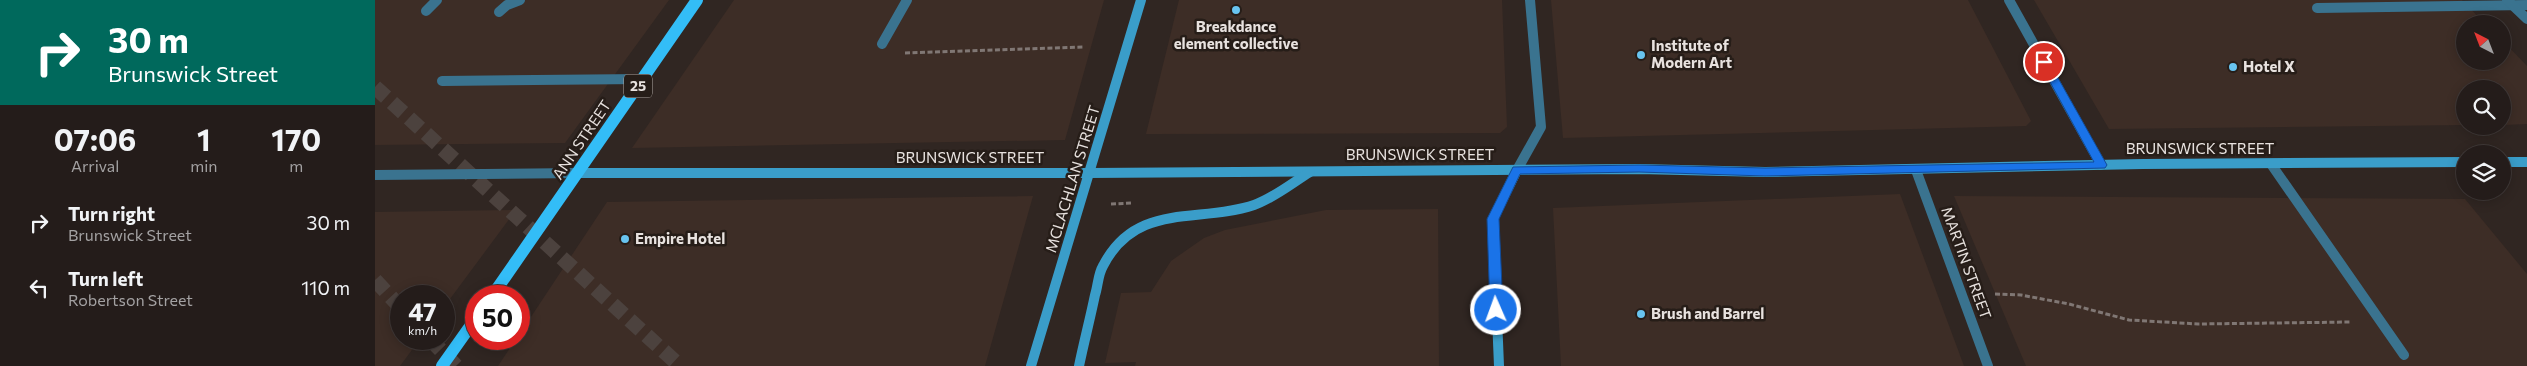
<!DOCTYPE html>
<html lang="en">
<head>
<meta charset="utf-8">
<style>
  :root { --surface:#241c1a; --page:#2c2523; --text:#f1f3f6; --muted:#a3a1a2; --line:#413a39 }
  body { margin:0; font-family:Commissioner,sans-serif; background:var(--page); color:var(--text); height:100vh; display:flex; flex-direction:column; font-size:19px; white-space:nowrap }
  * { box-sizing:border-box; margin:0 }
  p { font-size:16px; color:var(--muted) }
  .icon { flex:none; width:28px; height:28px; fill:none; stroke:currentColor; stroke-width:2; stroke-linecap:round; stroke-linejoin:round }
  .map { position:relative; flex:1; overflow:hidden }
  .panel { display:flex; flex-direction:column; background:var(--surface); width:375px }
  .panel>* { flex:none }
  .banner { background:#00695c; color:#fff; overflow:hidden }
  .needle { width:32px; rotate:318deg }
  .tools { position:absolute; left:2081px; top:15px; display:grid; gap:10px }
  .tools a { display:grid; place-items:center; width:55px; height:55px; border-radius:50%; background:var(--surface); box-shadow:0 2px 12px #0003,0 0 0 1px var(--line); font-size:25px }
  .speed { position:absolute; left:15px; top:285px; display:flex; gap:10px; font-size:25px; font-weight:700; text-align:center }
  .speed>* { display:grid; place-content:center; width:65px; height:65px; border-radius:50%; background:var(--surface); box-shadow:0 2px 12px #0003,0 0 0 1px var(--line); line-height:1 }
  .speed small { font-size:12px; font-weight:400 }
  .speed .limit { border:8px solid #d22; background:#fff; color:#111 }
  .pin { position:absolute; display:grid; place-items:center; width:42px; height:42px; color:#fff; margin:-21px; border:2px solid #fff; border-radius:50%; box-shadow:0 1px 5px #0007 }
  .me { position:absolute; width:55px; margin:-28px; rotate:358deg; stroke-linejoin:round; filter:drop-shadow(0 0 4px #0008) }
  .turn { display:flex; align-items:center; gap:18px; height:105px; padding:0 25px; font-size:22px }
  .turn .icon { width:65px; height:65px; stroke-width:2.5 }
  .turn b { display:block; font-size:35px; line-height:42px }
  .eta { display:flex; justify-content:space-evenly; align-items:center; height:85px; text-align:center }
  .eta b { font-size:30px; font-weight:700; line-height:35px }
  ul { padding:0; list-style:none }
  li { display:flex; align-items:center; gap:15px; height:65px; padding:0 25px }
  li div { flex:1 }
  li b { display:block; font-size:19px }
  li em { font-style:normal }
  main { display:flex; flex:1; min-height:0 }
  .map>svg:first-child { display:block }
  .built { fill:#3d2d26 }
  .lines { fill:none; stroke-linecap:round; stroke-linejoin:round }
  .highway-tunnel { stroke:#4c423e; stroke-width:15; stroke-dasharray:15 8; stroke-linecap:butt }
  .path { stroke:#807774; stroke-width:3; stroke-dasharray:5 2.5; stroke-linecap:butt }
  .lane { stroke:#3a738f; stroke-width:10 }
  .street { stroke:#3a738f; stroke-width:10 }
  .secondary { stroke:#3a9dc9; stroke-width:10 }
  .primary { stroke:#33bdf7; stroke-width:12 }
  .route { fill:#1a73e8; stroke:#114b97 }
  .poi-dot { fill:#68c4f0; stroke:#261d18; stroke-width:2 }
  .labels { text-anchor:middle; stroke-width:5; stroke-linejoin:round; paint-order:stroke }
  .shield { fill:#261d18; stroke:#aea7a3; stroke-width:1 }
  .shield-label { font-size:14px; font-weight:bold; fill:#e8e2df }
  .poi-label { font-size:15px; font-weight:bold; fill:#e8e2df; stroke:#261d18; text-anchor:start }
  .street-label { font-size:15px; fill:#e8e2df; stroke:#261d18 }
</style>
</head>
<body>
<main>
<section class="panel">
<div class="banner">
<div class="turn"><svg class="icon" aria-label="right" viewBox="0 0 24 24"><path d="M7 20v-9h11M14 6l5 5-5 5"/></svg><div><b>30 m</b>Brunswick Street</div></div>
</div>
<div class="eta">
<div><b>07:06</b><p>Arrival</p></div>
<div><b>1</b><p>min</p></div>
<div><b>170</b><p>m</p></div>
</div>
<ul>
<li><svg class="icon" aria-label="right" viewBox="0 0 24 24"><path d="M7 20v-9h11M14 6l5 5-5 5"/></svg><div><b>Turn right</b><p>Brunswick Street</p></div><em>30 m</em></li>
<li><svg class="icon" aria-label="left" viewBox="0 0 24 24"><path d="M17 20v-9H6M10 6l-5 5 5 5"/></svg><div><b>Turn left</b><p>Robertson Street</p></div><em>110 m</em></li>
</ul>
</section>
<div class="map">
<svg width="2152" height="366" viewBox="0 0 2152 366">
  <rect width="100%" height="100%" fill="#302622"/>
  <g class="built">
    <path d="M0,0H294L190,143L0,145Z"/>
    <path d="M359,0H729L690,140L257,148Z"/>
    <path d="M804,0H1127L1132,127L1125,133L771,134Z"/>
    <path d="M1176,0H1593L1656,121L1651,126L1188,138Z"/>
    <path d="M1659,0H2087L2110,24H2090V61H2128V41L2152,66V124L2128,125V89H2090V125L1734,129Z"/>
    <path d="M1525,194L1589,366H1186L1178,208Z"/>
    <path d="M658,196L610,366H123L141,339H144V335L232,202Z"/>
    <path d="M1579,196L2090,199L2152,274V366H1651Z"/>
    <path d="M1063,209L1064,366H760L761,362L730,363L746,293L776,292L796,261L829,238L850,230L951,210Z"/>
    <path d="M141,210L69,307V296H26V339H45L25,366H0V212Z"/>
  </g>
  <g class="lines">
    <g class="highway-tunnel">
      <path d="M0,87L305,366"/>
      <path d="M0,280L26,308"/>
      <path d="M55,339L81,366"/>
    </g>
    <g class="path">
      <path d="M530,53L709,47"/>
      <path d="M736,204L758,203"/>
      <path d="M1620,294L1646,295L1694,304L1754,320L1823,324L1976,322"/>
    </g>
    <g class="lane">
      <path d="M1942,8L2152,5"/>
      <path d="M51,11L62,0"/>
      <path d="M124,12L132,5L145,0"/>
      <path d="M507,44L532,0"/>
      <path d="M67,81L267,79"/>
      <path d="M1896,164L2029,355"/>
    </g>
    <g class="street">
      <path d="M1634,0L1726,165"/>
      <path d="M2132,0L2152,19"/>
      <path d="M1142,170L1166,127L1155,0"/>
      <path d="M1541,170L1613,366"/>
      <path d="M0,175L204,173"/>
    </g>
    <g class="secondary">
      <path d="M2128,162H2152"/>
      <path d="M204,173H715L1264,169L1390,172L1768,164L2090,162"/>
      <path d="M656,366L766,0"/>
      <path d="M704,366C709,342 715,319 720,295C723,286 723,274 728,266C761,201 823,224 879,205C899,198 917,183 935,172"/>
      <path d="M1124,366L1118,219L1142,170"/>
    </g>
    <g class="primary">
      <path d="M117,296L322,0"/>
      <path d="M67,366L101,318"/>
    </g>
  </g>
  <path class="route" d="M1669,59L1674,62L1732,165L1730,168L1390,176L1264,172L1145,174L1124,219L1128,310L1121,315L1115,310L1112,219L1138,167L1264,165L1390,168L1719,162L1664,62Z"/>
  <g class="poi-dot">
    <circle cx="861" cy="10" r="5"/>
    <circle cx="1266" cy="55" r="5"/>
    <circle cx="1858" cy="67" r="5"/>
    <circle cx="250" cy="239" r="5"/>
    <circle cx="1266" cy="314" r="5"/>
  </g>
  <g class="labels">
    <rect class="shield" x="249" y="74.5" width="28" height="23" rx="4"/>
    <g class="shield-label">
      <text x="263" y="91">25</text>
    </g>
    <g class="poi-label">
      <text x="861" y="32" text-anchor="middle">Breakdance<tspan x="861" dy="17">element collective</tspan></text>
      <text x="1276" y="51">Institute of<tspan x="1276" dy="17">Modern Art</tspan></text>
      <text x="1868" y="72">Hotel X</text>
      <text x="260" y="244">Empire Hotel</text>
      <text x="1276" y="319">Brush and Barrel</text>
    </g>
    <g class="street-label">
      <text transform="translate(207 140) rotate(-56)" y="5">ANN STREET</text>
      <text x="1825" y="154">BRUNSWICK STREET</text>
      <text x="1045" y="160">BRUNSWICK STREET</text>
      <text x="595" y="163">BRUNSWICK STREET</text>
      <text transform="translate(698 179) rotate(-73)" y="5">MCLACHLAN STREET</text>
      <text transform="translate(1591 263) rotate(70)" y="5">MARTIN STREET</text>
    </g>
  </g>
</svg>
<div class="tools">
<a><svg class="needle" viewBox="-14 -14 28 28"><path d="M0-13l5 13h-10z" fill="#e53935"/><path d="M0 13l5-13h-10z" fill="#a3a1a2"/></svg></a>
<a><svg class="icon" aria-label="search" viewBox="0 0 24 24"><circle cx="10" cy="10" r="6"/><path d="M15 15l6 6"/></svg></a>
<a><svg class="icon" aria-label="layers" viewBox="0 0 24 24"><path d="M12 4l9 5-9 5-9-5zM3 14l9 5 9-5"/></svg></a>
</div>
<div class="speed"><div>47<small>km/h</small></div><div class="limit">50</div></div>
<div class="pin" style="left:1669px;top:62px;background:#d93025"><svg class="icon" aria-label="arrive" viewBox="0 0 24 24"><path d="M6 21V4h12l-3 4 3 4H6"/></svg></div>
<svg class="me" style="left:1121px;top:310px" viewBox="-20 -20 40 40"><circle r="17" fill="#1a73e8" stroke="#fff" stroke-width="3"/><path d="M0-11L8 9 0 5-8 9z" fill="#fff"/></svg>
</div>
</main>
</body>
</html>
